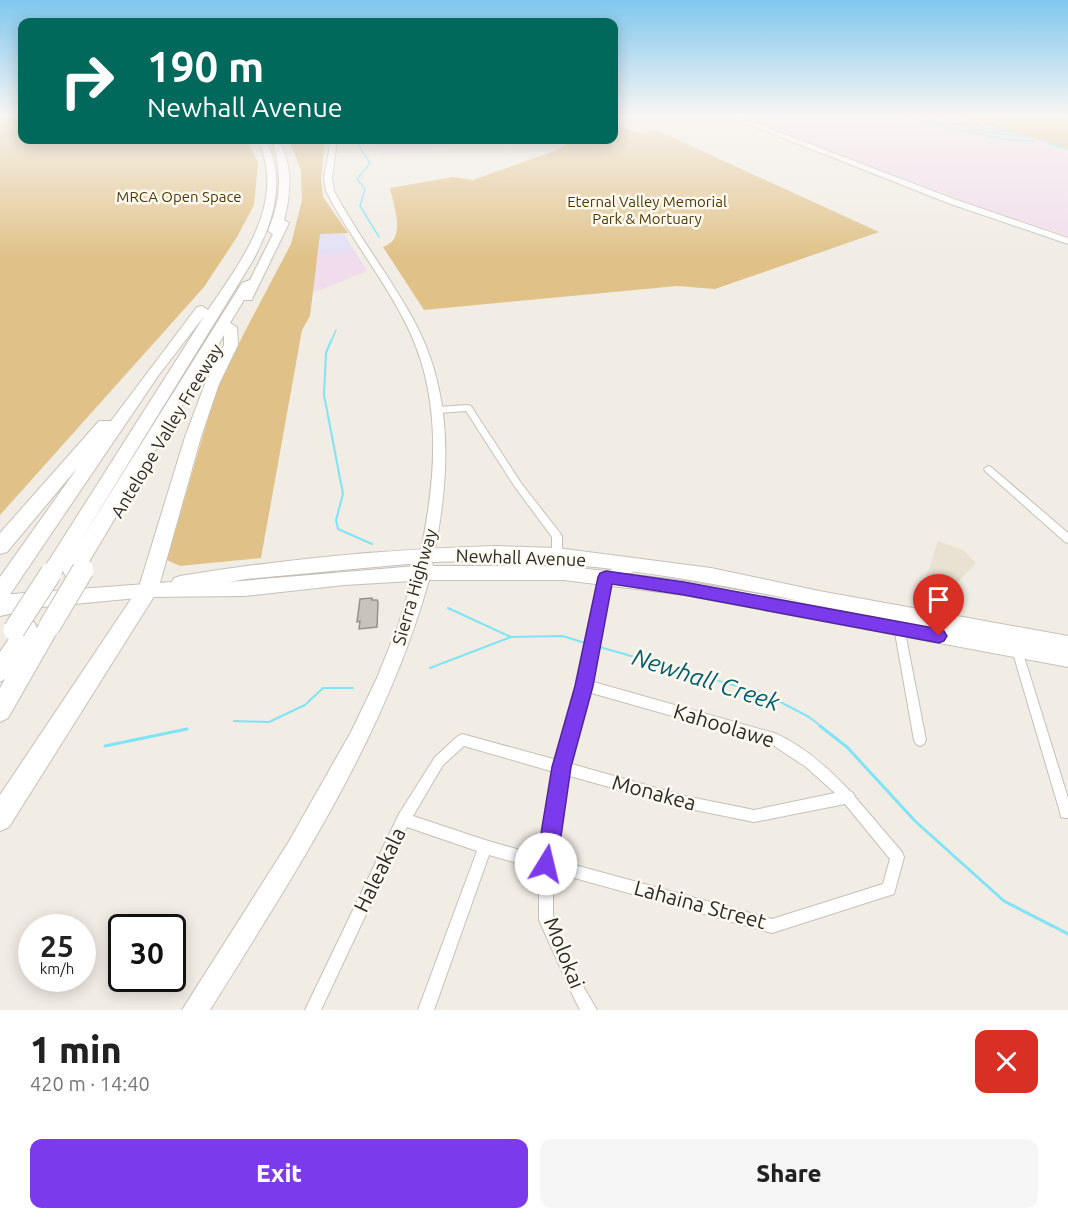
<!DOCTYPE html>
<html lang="en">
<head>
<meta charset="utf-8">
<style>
  :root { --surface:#fff; --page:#f6f6f6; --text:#222; --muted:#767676; --accent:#7c3aed }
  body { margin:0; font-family:Ubuntu,sans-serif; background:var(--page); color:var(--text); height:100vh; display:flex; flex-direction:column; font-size:22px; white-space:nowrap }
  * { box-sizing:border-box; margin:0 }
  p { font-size:20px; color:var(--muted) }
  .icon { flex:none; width:33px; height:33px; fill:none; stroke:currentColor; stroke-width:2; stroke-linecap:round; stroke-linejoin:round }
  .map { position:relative; height:1010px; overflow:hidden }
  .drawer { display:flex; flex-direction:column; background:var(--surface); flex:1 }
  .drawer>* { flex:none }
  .top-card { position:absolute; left:18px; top:18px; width:600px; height:126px; border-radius:12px; box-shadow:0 3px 15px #0003; background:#00695c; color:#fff; overflow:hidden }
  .speed { position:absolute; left:18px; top:914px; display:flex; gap:12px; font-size:30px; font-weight:700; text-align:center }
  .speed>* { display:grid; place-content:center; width:78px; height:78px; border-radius:50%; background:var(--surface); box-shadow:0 3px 15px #0003; line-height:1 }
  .speed small { font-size:15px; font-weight:400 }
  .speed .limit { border:3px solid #111; border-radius:9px; background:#fff; color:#111 }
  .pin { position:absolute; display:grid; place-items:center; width:51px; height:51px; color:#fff; margin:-62px -26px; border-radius:50% 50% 50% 0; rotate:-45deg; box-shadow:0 0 6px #0007 }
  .pin .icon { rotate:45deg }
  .me { position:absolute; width:66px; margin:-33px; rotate:9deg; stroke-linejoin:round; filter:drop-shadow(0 0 4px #0008) }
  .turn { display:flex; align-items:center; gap:21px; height:126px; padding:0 30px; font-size:27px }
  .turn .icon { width:78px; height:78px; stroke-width:2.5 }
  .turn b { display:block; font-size:42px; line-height:51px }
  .round { display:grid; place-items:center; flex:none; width:63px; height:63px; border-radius:12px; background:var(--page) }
  .overview { display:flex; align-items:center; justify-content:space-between; height:102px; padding:0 30px }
  h1 { font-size:36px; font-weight:800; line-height:45px }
  .button { display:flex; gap:12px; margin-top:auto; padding:12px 30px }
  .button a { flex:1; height:69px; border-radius:12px; background:var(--accent); color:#fff; font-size:24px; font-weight:800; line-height:69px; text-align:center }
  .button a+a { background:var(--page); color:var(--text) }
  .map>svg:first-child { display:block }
  .commercial { fill:#e3e0f6 }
  .industrial { fill:#f0dcec }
  .built { fill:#e9e1d2 }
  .green { fill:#e0c289 }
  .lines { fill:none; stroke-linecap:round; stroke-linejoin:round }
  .stream-far2 { stroke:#81e4f6; stroke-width:1.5 }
  .stream-far1 { stroke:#81e4f6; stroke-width:2 }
  .stream { stroke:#81e4f6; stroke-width:3 }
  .building { fill:#c8c4bc; stroke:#97938b; stroke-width:1.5 }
  .street-casing { stroke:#c5c1b9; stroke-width:2 }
  .secondary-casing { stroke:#c5c1b9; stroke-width:2 }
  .primary-casing { stroke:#c5c1b9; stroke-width:2 }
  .highway-casing { stroke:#c5c1b9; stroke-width:2 }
  .street { fill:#fff; fill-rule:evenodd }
  .secondary { fill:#fff; fill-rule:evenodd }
  .primary { fill:#fff; fill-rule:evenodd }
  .highway { fill:#fff; fill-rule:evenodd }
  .highway-bridge-casing { stroke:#c5c1b9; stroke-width:23; stroke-linecap:butt }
  .highway-bridge { stroke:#fff; stroke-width:21 }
  .route { fill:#7c3aed; stroke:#51269a; stroke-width:1.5 }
  .labels { text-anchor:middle; stroke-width:5; stroke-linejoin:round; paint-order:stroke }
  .far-park-label { font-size:15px; fill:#503900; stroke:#fefaf2 }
  .street-label { font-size:18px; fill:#2b2a27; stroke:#fefaf2 }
  .near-street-label { font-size:21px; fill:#2b2a27; stroke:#fefaf2 }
  .near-water-label { font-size:24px; font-style:italic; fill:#025e6a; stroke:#fefaf2 }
</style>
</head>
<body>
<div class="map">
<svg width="1068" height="1010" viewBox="0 0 1068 1010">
  <rect width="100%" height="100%" fill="#f1ece4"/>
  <path class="commercial" d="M343,232L355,252L317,255L320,234Z"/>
  <g class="industrial">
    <path d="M738,115H953L1068,149V236L970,203Z"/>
    <path d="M378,140H460L464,143L382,155Z"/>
    <path d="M355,252L367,271L312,293L317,255Z"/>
  </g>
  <path class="built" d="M938,541L963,550L976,563L956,584L964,612L933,606L921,599L919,585L926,578Z"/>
  <g class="green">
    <path d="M0,115H22V140H247L258,163L254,205L237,237L204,287L0,515Z"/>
    <path d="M953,115H1048L1068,118V149Z"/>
    <path d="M614,125L642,134L656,130L879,232L715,289L677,286L424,310L383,247C407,240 394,207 390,188L453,177L473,180L557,150L573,140H614Z"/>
    <path d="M289,140H325L321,178L323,197L348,233L320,234L310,316L302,330L261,558L180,566L167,560L215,394L243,335L291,244L302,200L301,170Z"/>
  </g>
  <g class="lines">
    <g class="stream-far2">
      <path d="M895,115L969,132L976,130"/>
      <path d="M909,115L946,124H975"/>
      <path d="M927,115L951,120L965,119L984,128L1011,132"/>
      <path d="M941,115L951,116"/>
      <path d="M966,125L984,132L1030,137"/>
      <path d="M971,132L1002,139L1034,141"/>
      <path d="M1000,132L999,122L1005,115"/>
      <path d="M360,140V148L370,163L357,179L365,189L360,206L379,237"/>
      <path d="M1041,140L1068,150"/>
      <path d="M1055,145L1065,143"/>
      <path d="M331,342L336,330"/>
    </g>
    <g class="stream-far1">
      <path d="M331,341L326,353L324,395L343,494L336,520L338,529L372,544"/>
      <path d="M448,608L511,637L563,636L588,644"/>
      <path d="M596,646L765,694L809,717L822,727"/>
      <path d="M430,668L511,637"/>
      <path d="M234,721L269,722L305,705L323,688H353"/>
    </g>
    <g class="stream">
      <path d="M820,726L847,747L915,821L1004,901L1068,934"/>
      <path d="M105,746L187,729"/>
    </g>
  </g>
  <path class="building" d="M372,598V600H377L378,602L377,627L359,629L360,621L357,622L360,599Z"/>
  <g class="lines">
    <defs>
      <g id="street">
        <path d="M468,405L471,406L521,483L560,533L562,536V555L569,573L567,576L564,577L561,576L555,562C543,568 530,564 519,568C512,571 509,576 501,575L499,572C514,553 533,563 552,555V537L515,487L466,411L438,413L434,410L438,407Z"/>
        <path d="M988,466L991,467L1068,533V543L1065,542L985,471L984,469Z"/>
        <path d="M621,565L632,567L634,570L632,573H622L610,579L590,681L774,733C803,745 829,769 850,791L853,793L855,797L902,852L904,857L894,894L772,933L553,872V920L584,988L597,1010H580L574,998L539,920V869L489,855L434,1010H418L477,851L407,827L321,1010H305L399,814L435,757L458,736L462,734L557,760L578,685L601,577L602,574ZM588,692L771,744L806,767L835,793L754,810L685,796L568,763ZM464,746L554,772L541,856L485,840L413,816L443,765ZM566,775L685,808L754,822L845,804L890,859L883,884L772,919L553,859Z"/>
        <path d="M899,622L903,624L904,627L926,740L924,744L920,746L916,744L914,740L894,627L895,624Z"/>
        <path d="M1017,645L1021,646L1022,650L1068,798V818H1066L1061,817L1060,812L1012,650L1013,646Z"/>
      </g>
      <g id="secondary">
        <path d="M725,115H734L954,199L1068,238V244L948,203Z"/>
        <path d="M331,140H337L332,178L334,191C358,236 389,275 413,319C454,393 450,475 434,555L432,559L427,561L422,559L420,555C437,475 443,394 404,320C381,275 349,236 326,191L324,178Z"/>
      </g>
      <path id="primary" d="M496,546L557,548L711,568L819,591L1068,636V667L684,595L564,580H429C385,737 295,873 210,1010H182L288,843L351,732L377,678L399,623L412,581L344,585L244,596L148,597L0,611V595L172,582L174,578L180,576C284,559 390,549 496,546ZM496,560C600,563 702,580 804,602L684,581L564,566H433L432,562ZM418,563L416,566L229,582L246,579Z"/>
      <g id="highway">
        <path d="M258,140H266C287,182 273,223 252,262L78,545L242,283L250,280L273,234L268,231C280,202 283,175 273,145L280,143C293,167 291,194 284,220L289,223L253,297L252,300H244L230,323L237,327L238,345L219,384L201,437L158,590L9,827L0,831V795L139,587L185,437L205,384L224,345V335L80,577L73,579L66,577L63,571L65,568C59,577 56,583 44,579L41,573L205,315L158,376L9,596L42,590L49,593L52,599L49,605L0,616V577L78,467L7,552L0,554V533L99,421H111L197,307L202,306L208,310C242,260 287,202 258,140Z"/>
        <path d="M49,617L56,620L60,627L8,718L0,722V688L5,679L0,682V652L20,622L27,619L34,622L37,628L42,620Z"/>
      </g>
    </defs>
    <use href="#street" class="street-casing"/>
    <use href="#secondary" class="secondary-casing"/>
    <use href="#primary" class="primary-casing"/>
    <use href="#highway" class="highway-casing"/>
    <use href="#street" class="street"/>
    <use href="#secondary" class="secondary"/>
    <use href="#primary" class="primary"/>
    <use href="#highway" class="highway"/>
    <defs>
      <g id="highway-bridge">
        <path d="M49,627L83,570"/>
        <path d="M14,630L51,573"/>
      </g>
    </defs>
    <use href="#highway-bridge" class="highway-bridge-casing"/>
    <use href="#highway-bridge" class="highway-bridge"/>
  </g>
  <linearGradient id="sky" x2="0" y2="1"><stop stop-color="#7fc7ee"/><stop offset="0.45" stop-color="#f9f6f3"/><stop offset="1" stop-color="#f9f6f3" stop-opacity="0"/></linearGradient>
  <rect width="1068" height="257" fill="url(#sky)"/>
  <path class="route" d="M606,571L684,582L939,629L944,631L947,636L944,641L939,643L684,595L612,584L593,686L571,767L557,864L554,871L546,874L539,871L536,864L552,767L575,686L598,577L600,573Z"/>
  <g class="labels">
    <g class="far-park-label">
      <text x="179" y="202">MRCA Open Space</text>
      <text x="647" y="207">Eternal Valley Memorial<tspan x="647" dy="17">Park &amp; Mortuary</tspan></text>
    </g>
    <g class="street-label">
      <text transform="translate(167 431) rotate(-59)" y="6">Antelope Valley Freeway</text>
      <text transform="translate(521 558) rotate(2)" y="6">Newhall Avenue</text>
      <text transform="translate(415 587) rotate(-74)" y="6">Sierra Highway</text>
    </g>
    <g class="near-street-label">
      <text transform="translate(724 726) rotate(17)" y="7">Kahoolawe</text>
      <text transform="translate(654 793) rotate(15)" y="7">Monakea</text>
      <text transform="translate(380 870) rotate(-64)" y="7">Haleakala</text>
      <text transform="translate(700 905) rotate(15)" y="7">Lahaina Street</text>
      <text transform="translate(564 953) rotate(68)" y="7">Molokai</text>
    </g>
    <g class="near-water-label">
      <text transform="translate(706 680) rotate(18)" y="8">Newhall Creek</text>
    </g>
  </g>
</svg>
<div class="speed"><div>25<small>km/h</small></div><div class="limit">30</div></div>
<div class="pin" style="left:939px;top:636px;background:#d93025"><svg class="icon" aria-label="arrive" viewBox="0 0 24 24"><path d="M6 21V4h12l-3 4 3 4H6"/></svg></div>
<svg class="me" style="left:546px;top:864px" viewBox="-20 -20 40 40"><circle r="19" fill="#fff"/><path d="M0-13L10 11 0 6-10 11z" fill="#7c3aed"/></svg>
<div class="top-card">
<div class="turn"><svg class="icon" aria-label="right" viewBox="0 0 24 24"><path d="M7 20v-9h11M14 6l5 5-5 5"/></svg><div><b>190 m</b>Newhall Avenue</div></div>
</div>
</div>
<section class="drawer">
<div class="overview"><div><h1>1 min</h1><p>420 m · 14:40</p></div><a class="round" style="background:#d93025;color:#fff"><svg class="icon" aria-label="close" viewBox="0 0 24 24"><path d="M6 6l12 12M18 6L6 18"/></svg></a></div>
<div class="button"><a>Exit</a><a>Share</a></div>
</section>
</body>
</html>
